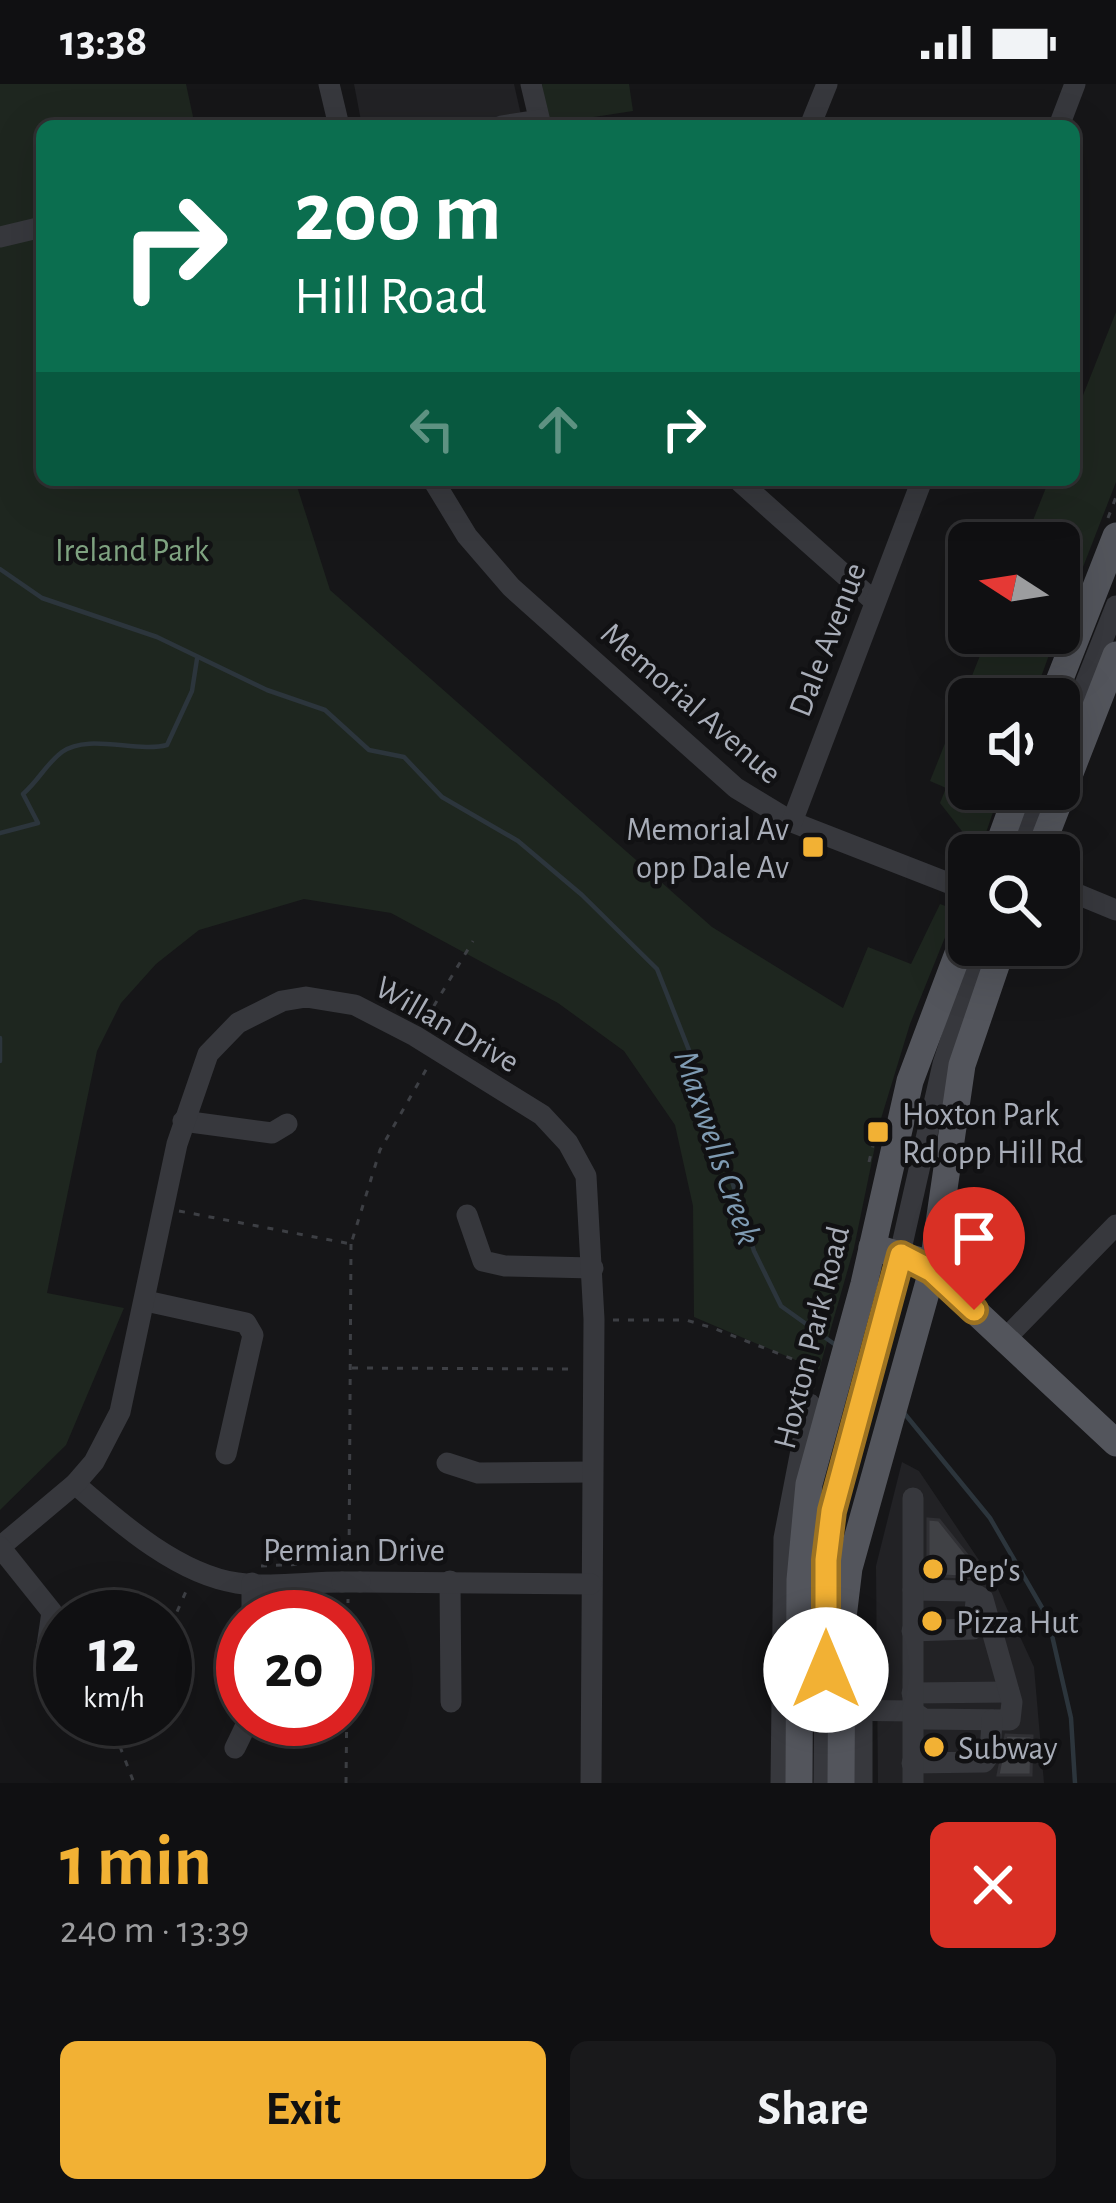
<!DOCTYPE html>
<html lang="en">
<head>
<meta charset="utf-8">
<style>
  :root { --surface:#101012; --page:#19191b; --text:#f1f3f6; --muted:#9c9d9f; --line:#303032; --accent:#f2b134 }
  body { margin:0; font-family:"Alegreya Sans",sans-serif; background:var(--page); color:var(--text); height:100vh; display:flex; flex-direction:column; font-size:45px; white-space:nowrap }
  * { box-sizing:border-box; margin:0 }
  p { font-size:39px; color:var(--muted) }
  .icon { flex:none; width:66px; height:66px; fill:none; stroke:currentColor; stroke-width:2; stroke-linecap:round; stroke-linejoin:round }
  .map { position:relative; height:1699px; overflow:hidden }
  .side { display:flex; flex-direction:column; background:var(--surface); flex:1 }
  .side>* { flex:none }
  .banner { position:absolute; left:36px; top:36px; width:1044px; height:366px; border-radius:18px; box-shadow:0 12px 48px #0002,0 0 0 3px var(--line); background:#0b6e4f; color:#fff; overflow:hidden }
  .needle { width:78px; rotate:282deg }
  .controls { position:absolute; left:948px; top:438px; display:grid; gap:24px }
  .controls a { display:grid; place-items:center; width:132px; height:132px; border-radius:18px; background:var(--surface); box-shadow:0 12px 48px #0002,0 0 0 3px var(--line); font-size:60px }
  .speed { position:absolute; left:36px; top:1506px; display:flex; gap:24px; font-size:60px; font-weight:700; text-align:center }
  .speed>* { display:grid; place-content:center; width:156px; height:156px; border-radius:50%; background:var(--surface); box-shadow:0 12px 48px #0002,0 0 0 3px var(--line); line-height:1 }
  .speed small { font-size:30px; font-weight:400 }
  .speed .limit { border:18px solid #d22; background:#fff; color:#111 }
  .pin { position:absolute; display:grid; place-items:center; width:102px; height:102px; color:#fff; margin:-123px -51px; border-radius:50% 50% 50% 0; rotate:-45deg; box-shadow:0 0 12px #0007 }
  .pin .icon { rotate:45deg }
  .me { position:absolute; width:132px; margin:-66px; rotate:0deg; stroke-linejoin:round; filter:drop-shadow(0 0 9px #0008) }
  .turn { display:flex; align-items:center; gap:42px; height:252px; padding:0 60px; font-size:54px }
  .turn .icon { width:156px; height:156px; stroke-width:2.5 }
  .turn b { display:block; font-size:84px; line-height:102px }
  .lanes { display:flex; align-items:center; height:114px; padding:0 60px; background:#0003; justify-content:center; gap:60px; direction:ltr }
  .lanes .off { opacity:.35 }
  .round { display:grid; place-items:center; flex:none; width:126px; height:126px; border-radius:18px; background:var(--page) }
  .summary { display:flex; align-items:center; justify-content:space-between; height:204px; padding:0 60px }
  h1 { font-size:72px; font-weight:600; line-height:90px; color:var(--accent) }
  .action { display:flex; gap:24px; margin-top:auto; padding:24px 60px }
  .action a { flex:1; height:138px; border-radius:18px; background:var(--accent); color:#111; font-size:48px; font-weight:600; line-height:138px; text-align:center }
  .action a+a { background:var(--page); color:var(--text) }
  .status { display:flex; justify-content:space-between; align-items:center; height:84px; padding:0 60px; background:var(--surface); direction:ltr }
  .status svg { height:33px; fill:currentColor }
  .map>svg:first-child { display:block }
  .built { fill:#222225 }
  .green { fill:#1e261f }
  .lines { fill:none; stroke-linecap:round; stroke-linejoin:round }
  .stream { stroke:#2c353c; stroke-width:4.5 }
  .building { fill:#404145; stroke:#303034; stroke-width:3 }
  .path { stroke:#3d3f44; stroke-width:3; stroke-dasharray:6 9; stroke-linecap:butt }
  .minor { stroke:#37383d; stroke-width:21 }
  .major { stroke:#53555c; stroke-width:27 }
  .minor-bridge { stroke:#37383d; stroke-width:21 }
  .route-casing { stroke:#9d7322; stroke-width:30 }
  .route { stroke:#f2b134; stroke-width:21 }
  .poi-dot { fill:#f2b134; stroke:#111113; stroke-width:4.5 }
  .labels { text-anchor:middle; stroke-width:9; stroke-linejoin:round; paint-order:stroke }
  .park-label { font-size:33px; fill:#7fa381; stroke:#111113 }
  .street-label { font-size:33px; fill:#a8adb8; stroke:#111113 }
  .poi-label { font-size:33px; fill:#a8adb8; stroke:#111113; text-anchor:start }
  .water-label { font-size:36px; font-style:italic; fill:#7f9bb3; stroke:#111113 }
</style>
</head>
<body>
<div class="status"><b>13:38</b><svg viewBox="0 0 49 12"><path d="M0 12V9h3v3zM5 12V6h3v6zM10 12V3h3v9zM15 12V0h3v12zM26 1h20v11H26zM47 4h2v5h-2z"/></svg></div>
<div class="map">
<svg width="1116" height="1699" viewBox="0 0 1116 1699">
  <rect width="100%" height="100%" fill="#161618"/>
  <g class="built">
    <path d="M354,0H514L521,31L452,42H362Z"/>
    <path d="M902,1378L919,1387L997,1503L1034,1583L1044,1699H878L876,1482Z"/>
  </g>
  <g class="green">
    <path d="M0,0H186L195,42H42V396H295L330,506L712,843L843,924L868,863L911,880L940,820L956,826L910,940L880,1038L854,1164L819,1286L694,1233L693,1122L675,1041L624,967L558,919L391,829L304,815L199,846L156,880L121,919L97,967L47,1209L124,1224L66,1361L0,1426Z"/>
    <path d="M542,0H629L633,27L548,40Z"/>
    <path d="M1116,228V398L1059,545V459H1024L1049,396H1074V334Z"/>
    <path d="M989,549H1057L1033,615H969V705H1001L979,769L940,719L946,704L930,697Z"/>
  </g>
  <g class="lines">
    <g class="stream">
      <path d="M0,485L42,514L157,553L267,606L325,626L369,666L404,673L442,713L518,757L582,811L657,885L698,989L754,1167L781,1222L837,1262"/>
      <path d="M0,749L38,739L23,710C39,696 46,680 62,668C88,649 137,669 167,661L192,607L197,575"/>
      <path d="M0,954V977"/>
      <path d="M904,1329L990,1434L1048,1534L1071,1634L1075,1699"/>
    </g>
  </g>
  <g class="building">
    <path d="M928,1435L939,1436L975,1481L976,1494L928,1491Z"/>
    <path d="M1006,1651L1032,1652L1031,1691H998Z"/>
  </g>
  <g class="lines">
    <g class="path">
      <path d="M1108,434L1116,413"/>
      <path d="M426,935L473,857"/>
      <path d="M869,1078L879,1035"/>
      <path d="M179,1127L351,1160L380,1066L427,984"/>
      <path d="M613,1236H686L713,1244L795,1276L810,1288L815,1304"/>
      <path d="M352,1284L576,1285"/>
      <path d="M349,1481L351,1160"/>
      <path d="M261,1482L305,1480"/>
      <path d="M165,1555L187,1505"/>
      <path d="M130,1635L119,1660L134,1699"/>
      <path d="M346,1699L348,1515"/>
    </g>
    <g class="minor">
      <path d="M329,0L339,42"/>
      <path d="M531,0L541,42"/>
      <path d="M501,42L539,36"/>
      <path d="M810,42L827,0"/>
      <path d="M1059,42L1075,0"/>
      <path d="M0,153L42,143"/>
      <path d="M433,396L467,452L511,503L736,704L792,738L969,807"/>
      <path d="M738,396L875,518"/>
      <path d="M1059,666L1116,522"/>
      <path d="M792,738L922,396"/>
      <path d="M1017,771L1043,705"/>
      <path d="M1060,803L1116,826"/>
      <path d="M183,1037L272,1049L287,1040"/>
      <path d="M467,1131L483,1177L505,1182L593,1184"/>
      <path d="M146,1217L246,1239L253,1251L226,1370"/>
      <path d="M1005,1255L1116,1141"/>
      <path d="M447,1379L478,1389L592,1388"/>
      <path d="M75,1400C119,1438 177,1490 237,1499C270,1504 308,1498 342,1498"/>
      <path d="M0,1463L75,1400L94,1378L120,1328L177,1060L208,970L238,939L282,917L306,913L355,921L415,952L542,1031L568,1059L586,1092L594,1235L591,1699"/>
      <path d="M0,1463L52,1528L45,1575"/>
      <path d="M450,1497L451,1618"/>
      <path d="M360,1498L591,1500"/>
      <path d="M252,1499V1533"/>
      <path d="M912,1547L973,1545L976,1517"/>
      <path d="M912,1609L1009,1608"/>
      <path d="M830,1626L912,1627L924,1635L1010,1636L1012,1618L983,1515L970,1507L913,1506"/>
      <path d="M235,1664L249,1635"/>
      <path d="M912,1679L984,1678L990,1670L992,1636"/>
      <path d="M781,1699L784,1454L810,1320"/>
      <path d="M824,1699L826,1476L832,1427L882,1249L943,980L982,861"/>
      <path d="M862,1699V1626"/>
      <path d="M913,1699V1414"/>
    </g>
    <g class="major">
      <path d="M1052,615L1116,452"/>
      <path d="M995,771L1019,705"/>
      <path d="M1038,771L1116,571"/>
      <path d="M1059,802L1060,803"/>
      <path d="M872,1163L917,1176L932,1187L1116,1359"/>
      <path d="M799,1699L800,1496L809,1400L864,1200L910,997L969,840"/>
      <path d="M841,1699L842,1542L849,1484L932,1187L962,981L1003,861"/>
    </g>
    <path class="minor-bridge" d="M342,1498H360"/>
  </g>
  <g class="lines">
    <defs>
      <path id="route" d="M826,1586V1476L832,1427L901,1171L932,1187L974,1226"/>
    </defs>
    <use href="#route" class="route-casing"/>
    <use href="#route" class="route"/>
  </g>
  <g class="poi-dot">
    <rect x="801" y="751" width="24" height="24" rx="6"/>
    <rect x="866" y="1036" width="24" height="24" rx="6"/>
    <circle cx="933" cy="1485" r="12"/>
    <circle cx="932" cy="1537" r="12"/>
    <circle cx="934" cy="1663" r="12"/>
  </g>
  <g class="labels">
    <g class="park-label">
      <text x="132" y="477">Ireland Park</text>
    </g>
    <g class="street-label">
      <text transform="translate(826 555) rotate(-69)" y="12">Dale Avenue</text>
      <text transform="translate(692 618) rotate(41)" y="12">Memorial Avenue</text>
      <text transform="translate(448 939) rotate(30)" y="12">Willan Drive</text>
      <text transform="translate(810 1253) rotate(-76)" y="12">Hoxton Park Road</text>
      <text x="354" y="1477">Permian Drive</text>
    </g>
    <g class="poi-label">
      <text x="789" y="756" text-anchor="end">Memorial Av<tspan x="789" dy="38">opp Dale Av</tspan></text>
      <text x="902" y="1041">Hoxton Park<tspan x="902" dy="38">Rd opp Hill Rd</tspan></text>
      <text x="957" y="1497">Pep's</text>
      <text x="956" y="1549">Pizza Hut</text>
      <text x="958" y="1675">Subway</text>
    </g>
    <g class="water-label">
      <text transform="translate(719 1063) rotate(71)" y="13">Maxwells Creek</text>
    </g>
  </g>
</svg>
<div class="controls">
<a><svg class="needle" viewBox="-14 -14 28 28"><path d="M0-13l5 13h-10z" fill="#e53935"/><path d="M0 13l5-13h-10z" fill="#9c9d9f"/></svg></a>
<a><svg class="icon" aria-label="sound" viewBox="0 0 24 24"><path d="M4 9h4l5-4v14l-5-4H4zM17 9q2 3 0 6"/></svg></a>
<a><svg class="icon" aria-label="search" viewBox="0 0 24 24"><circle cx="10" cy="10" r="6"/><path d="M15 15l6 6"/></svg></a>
</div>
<div class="speed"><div>12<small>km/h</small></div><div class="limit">20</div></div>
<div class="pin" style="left:974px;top:1226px;background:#d93025"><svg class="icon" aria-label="arrive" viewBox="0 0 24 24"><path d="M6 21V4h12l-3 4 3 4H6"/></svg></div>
<svg class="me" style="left:826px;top:1586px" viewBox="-20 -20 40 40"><circle r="19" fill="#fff"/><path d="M0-13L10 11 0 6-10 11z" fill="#f2b134"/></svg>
<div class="banner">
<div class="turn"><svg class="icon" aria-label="right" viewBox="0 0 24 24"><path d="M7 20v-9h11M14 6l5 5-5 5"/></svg><div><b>200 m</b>Hill Road</div></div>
<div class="lanes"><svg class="icon off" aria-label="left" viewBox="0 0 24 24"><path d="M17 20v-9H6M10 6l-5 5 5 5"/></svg><svg class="icon off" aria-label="ahead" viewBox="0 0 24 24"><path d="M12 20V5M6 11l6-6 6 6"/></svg><svg class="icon" aria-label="right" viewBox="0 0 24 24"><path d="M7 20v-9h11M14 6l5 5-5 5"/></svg></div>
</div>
</div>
<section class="side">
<div class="summary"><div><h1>1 min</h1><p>240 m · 13:39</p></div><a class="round" style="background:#d93025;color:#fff"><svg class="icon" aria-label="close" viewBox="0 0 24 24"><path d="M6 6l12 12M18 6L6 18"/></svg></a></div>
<div class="action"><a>Exit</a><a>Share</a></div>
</section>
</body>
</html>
